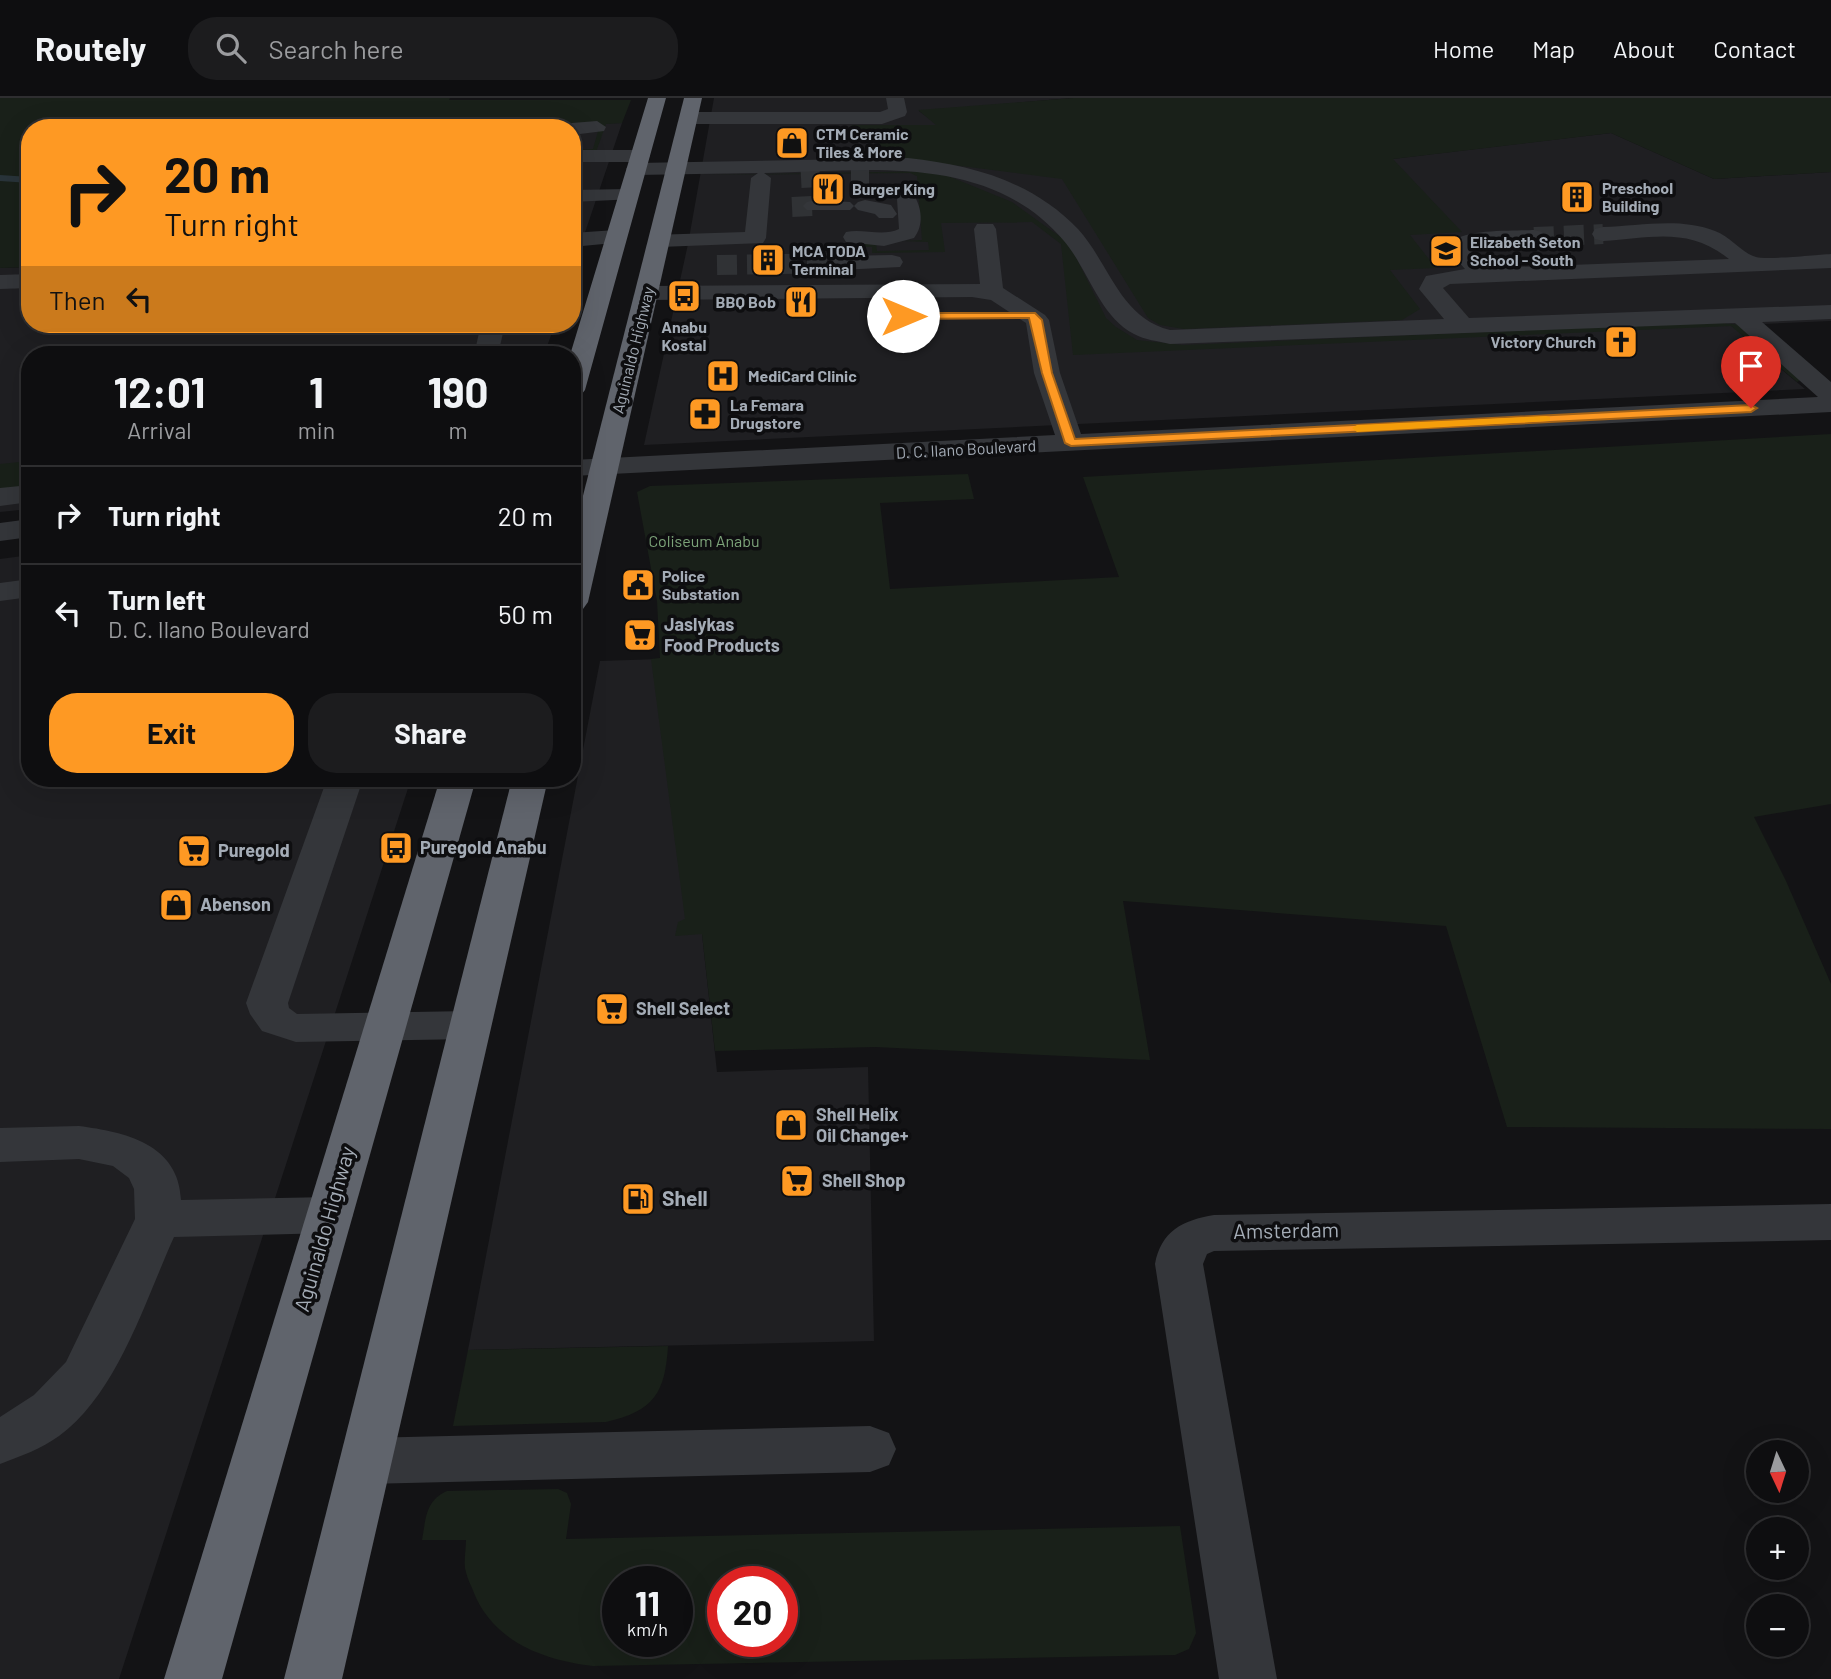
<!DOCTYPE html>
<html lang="en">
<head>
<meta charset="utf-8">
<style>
  :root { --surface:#0e0e10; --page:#1c1c1e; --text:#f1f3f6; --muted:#9b9c9f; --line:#2e2e30; --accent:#fe9923 }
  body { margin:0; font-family:Barlow,sans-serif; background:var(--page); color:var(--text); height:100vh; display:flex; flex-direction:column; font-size:26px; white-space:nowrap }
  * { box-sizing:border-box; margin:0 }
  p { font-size:23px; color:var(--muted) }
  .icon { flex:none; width:38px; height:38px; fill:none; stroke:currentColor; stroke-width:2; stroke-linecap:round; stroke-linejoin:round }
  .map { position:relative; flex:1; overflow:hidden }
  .drawer { position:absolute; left:21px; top:248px; width:560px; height:441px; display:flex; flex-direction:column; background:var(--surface); border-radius:28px; box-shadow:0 7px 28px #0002,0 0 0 2px var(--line) }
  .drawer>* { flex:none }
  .banner { position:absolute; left:21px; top:21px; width:560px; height:214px; border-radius:28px; box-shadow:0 7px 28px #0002,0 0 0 2px var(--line); background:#fe9923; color:#111; overflow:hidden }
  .needle { width:46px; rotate:176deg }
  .buttons { position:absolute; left:1746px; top:1342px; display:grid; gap:14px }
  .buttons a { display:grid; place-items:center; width:63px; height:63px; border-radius:50%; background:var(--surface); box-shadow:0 7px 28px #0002,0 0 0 2px var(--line); font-size:35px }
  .speed { position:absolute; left:602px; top:1468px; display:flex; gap:14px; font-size:35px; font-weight:700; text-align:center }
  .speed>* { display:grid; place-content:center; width:91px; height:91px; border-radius:50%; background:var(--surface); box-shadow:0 7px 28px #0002,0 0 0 2px var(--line); line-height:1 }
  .speed small { font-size:18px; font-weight:400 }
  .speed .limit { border:10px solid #d22; background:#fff; color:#111 }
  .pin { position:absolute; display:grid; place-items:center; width:60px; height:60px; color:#fff; margin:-72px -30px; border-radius:50% 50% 50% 0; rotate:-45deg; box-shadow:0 0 7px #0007 }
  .pin .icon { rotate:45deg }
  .me { position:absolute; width:77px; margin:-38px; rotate:90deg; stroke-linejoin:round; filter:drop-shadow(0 0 5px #0008) }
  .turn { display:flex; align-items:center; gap:24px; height:147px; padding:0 28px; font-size:32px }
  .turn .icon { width:91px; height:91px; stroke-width:2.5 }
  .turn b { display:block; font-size:49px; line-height:60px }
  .then { display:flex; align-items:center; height:66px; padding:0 28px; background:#0003; gap:14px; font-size:26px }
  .eta { display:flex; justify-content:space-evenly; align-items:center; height:119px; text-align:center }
  .eta b { font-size:42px; font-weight:700; line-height:49px }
  .action { display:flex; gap:14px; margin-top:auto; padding:14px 28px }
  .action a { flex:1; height:80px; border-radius:28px; background:var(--accent); color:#111; font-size:28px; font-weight:700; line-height:80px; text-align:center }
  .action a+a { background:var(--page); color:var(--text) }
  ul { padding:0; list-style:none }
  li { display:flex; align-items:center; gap:21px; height:98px; padding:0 28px; border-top:2px solid var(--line) }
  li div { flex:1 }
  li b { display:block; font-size:26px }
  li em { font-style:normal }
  header { display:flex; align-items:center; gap:42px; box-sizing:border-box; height:98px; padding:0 35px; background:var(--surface); border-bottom:2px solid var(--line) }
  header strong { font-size:33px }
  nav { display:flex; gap:38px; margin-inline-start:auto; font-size:24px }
  .search { width:490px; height:63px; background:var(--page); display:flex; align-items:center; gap:18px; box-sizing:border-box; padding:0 24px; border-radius:28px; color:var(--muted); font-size:26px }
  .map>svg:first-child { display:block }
  .built { fill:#1f1f22 }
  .green { fill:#192019; fill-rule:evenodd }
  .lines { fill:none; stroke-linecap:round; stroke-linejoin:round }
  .stream { fill:#29343a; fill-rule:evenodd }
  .minor-tunnel { stroke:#303235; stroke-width:20; stroke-dasharray:20 10; stroke-linecap:butt }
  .minor { fill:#34363a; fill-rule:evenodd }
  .highway { fill:#60646c; fill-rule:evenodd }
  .route { fill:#fe9923; stroke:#a56317; stroke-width:2 }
  .slow { fill:#f59e0b }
  .labels { text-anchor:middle; stroke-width:7; stroke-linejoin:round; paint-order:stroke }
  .far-poi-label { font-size:16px; font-weight:bold; fill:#a4acb6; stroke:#0e0e10; text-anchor:start }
  .far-street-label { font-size:16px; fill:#a4acb6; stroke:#0e0e10 }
  .far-park-label { font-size:16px; fill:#7ca379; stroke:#0e0e10 }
  .poi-label { font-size:18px; font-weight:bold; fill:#a4acb6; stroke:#0e0e10; text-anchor:start }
  .near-poi-label { font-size:21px; font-weight:bold; fill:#a4acb6; stroke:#0e0e10; text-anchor:start }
  .near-street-label { font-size:21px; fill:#a4acb6; stroke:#0e0e10 }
</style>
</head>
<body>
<header>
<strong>Routely</strong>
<div class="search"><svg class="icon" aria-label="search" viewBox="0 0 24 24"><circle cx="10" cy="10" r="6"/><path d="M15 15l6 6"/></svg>Search here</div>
<nav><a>Home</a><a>Map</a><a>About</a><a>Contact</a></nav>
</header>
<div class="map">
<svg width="1831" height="1581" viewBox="0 0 1831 1581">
  <rect width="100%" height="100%" fill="#131315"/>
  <g class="built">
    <path d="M714,0H1073L919,13L938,27H852L898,60L1392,61L1611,35L1714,81L1831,74V223L1740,227L1769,261L1805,291L644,347L688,146Z"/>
    <path d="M622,25L572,173V30H428Z"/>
    <path d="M30,169V226H555L544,257H30V411L0,414V170Z"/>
    <path d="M30,457V681H411L119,1581H0V461Z"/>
    <path d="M660,561L702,836L717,974L868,969L874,1243L468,1252L600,563Z"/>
  </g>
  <g class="green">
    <path d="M0,0H450L449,2H631L622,25L606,26L596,54L572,52L593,51L600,26L428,30H30V169L0,170Z"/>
    <path d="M1073,0H1831V74L1714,81L1611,35L1393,61L1462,134L1410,137L1436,170L1390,172L1420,211L1402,222L1184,231L1160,227L1148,220L1062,81L898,60L851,27H936L918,12Z"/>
    <path d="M936,73L1012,104L1069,145L1106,220L1116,229L1137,242L1183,247L1715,224L1740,227L1804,280L1797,284L1731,228L1073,257L1061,146L1032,124L941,125L945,154L872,155V149H864L865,155L740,157L861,154L863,144L876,146L877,153L929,152L928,144L902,143L922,142L917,78L910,75L701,77Z"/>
    <path d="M1831,336V706L1754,719L1786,783L1831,886V1031L1507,1029L1446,828L1123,803L1150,962L875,949L715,953L702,836L675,838L678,824L685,821L651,561L660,560L657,503L637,394L650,388L968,376L974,401L880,405L890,491L1119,479L1083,379Z"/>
    <path d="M30,363V397L0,400V366Z"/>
    <path d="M668,1248C665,1295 654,1313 606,1324L453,1328L468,1252Z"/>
    <path d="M558,1391L567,1395L571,1406L566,1441L1180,1428L1196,1535L1189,1551L1175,1557L593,1568C542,1562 491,1543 472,1490C469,1484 466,1476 465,1470C464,1461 466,1451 466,1442H422C426,1421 425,1403 447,1393ZM618,1484H677V1544H618ZM723,1484H782V1544H723Z"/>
  </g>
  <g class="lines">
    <path class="stream" d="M0,77L30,79V85L0,83Z"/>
    <g class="minor-tunnel">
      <path d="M851,79H869"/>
      <path d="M801,80L820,79"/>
      <path d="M792,109L814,108"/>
      <path d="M1534,139L1603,136"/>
      <path d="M717,167L840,165"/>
    </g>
    <g class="minor">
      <path d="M886,0H904L907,14L905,18L882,26H688L679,20L688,14H880L888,11Z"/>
      <path d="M597,23L606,29L604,33L572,37V30H563L572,25Z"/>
      <path d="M572,52H640L647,54L650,58L647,62L640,64H572Z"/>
      <path d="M908,60C972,67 1032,83 1078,131C1109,165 1120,220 1170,232L1444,221L1419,191L1426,178L1465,171L1450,154C1451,151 1452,146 1454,143C1465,131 1517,133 1534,132L1542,134L1545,139L1542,144L1534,146L1473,150L1472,153L1489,170L1729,161C1688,128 1651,140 1603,143L1595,141L1592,136L1595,131L1603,129C1639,128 1680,119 1715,133C1730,138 1743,156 1756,159C1766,162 1817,157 1831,156V170L1450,186L1443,190L1469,220L1831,207V221L1762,224L1831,284V314L572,378V362L1055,337L1034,275L1026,225L991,202L972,199L647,202L639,200L635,195L639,190L647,188L980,186L974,131L977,126H993L996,131L1003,190L1045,217L1049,222L1060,275L1081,336L1818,299L1735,225L1170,246C1158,243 1145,242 1134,236C1100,219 1088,171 1064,143C989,54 867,73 764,75L771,80L766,140L763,145L660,149L652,147L649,142L652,137L745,134L751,80L758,75L636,77L629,75L626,71L629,67L636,65Z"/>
      <path d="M628,91L635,93L638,97L635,101L572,104V92Z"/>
      <path d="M907,95L914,97C922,111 924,127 914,140L884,148L846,144L843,139L846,134C863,130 882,139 899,131L897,101L900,97Z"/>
      <path d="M814,102L850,104L854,108L850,112H807L803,108L807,104Z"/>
      <path d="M865,102L891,107L897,116L893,120H879L875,116L858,112L854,108L858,104Z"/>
      <path d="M616,132L624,134L627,139L624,144L572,149V135Z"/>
      <path d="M892,157L900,159L903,164L900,169L840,172L832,170L829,165L832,160L840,158Z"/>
      <path d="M30,176V190L0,191V177Z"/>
      <path d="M481,226H505L498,257H474Z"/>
      <path d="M30,387V404L0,408V390Z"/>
      <path d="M30,421V439L0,443V425Z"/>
      <path d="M30,481V499L0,503V485Z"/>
      <path d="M327,681H363L288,905L289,910L297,916L470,913L485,917L491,927L485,937L470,941L296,944L262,933L250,916L246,905Z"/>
      <path d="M79,1028C125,1034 179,1046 181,1102L330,1099L347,1104L353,1117L347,1130L330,1135L174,1139C145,1203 117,1296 59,1338C41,1351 21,1358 0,1366V1319L34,1297L66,1264L135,1121L134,1091L129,1080L113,1068L79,1061L0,1064V1030Z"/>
      <path d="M1831,1106V1142L1214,1153L1207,1156L1203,1166L1277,1581H1219L1155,1166C1161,1133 1183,1122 1214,1117Z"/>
      <path d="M870,1328L889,1335L896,1351L889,1367L870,1374L366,1386L347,1379L339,1363L347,1347L366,1340Z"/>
    </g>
    <g class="highway">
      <path d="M648,0H666L585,292L581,297L572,300V257H570Z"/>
      <path d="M684,0H702L588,504L583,511L572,513V441Z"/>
      <path d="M440,681H476L222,1581H164Z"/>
      <path d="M512,681H548L342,1581H284Z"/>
    </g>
  </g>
  <path class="route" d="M1035,215L1042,222L1052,275L1075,341L1751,307L1757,310L1751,314L1071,348L1065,345L1042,275L1029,220L903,221L898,218L903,215Z"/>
  <path class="slow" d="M1546,318L1550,319V323L1357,334L1352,330L1357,327Z"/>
  <defs>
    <symbol id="shop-square" viewBox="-11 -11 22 22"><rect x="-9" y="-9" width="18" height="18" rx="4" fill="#fe9923" stroke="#0e0e10"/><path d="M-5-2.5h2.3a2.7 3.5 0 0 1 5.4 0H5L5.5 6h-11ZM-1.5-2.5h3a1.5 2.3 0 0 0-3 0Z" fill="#111"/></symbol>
    <symbol id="restaurant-square" viewBox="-11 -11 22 22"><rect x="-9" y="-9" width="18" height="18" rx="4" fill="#fe9923" stroke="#0e0e10"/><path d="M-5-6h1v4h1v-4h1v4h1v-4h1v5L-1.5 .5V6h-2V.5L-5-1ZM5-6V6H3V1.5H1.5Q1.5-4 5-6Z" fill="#111"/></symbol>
    <symbol id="building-square" viewBox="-11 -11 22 22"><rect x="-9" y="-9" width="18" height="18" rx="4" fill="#fe9923" stroke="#0e0e10"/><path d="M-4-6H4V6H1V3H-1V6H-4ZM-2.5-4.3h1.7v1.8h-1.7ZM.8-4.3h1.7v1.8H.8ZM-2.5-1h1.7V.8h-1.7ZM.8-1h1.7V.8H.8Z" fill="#111"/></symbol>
    <symbol id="school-square" viewBox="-11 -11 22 22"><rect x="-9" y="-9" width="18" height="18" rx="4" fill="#fe9923" stroke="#0e0e10"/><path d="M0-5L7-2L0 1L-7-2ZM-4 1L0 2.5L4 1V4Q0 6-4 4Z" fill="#111"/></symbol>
    <symbol id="bus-square" viewBox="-11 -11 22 22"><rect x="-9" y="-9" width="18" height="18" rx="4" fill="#fe9923" stroke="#0e0e10"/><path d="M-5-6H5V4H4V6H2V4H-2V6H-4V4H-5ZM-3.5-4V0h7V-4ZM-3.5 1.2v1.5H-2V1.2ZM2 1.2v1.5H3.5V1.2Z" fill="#111"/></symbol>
    <symbol id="church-square" viewBox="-11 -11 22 22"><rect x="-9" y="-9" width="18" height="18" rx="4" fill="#fe9923" stroke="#0e0e10"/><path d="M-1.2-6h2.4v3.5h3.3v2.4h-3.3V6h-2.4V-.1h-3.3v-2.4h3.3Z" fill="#111"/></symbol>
    <symbol id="hospital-square" viewBox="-11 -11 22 22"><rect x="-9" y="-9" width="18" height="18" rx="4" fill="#fe9923" stroke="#0e0e10"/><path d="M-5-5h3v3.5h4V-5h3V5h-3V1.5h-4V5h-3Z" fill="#111"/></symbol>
    <symbol id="pharmacy-square" viewBox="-11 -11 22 22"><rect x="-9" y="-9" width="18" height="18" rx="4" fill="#fe9923" stroke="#0e0e10"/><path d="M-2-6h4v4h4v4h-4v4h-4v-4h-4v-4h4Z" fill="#111"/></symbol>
    <symbol id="civic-square" viewBox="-11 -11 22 22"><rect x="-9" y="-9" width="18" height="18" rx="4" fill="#fe9923" stroke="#0e0e10"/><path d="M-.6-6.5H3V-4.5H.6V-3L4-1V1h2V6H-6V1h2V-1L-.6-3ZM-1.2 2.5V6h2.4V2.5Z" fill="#111"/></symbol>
    <symbol id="supermarket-square" viewBox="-11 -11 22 22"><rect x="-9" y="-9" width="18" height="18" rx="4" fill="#fe9923" stroke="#0e0e10"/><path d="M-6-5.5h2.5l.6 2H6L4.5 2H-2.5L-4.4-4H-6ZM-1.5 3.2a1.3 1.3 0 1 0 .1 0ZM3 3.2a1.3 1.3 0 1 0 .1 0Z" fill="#111"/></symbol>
    <symbol id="fuel-square" viewBox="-11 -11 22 22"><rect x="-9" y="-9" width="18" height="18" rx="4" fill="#fe9923" stroke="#0e0e10"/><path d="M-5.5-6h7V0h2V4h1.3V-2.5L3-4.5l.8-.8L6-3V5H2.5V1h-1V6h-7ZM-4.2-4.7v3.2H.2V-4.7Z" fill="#111"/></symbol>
  </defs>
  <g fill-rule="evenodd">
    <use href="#shop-square" x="773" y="26" width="38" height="38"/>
    <use href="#restaurant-square" x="809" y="72" width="38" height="38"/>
    <use href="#building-square" x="1558" y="80" width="38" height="38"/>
    <use href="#school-square" x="1427" y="134" width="38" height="38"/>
    <use href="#building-square" x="749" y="143" width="38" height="38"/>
    <use href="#bus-square" x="665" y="179" width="38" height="38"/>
    <use href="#restaurant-square" x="782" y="185" width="38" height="38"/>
    <use href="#church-square" x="1602" y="225" width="38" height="38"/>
    <use href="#hospital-square" x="704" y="259" width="38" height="38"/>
    <use href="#pharmacy-square" x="686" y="297" width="38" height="38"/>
    <use href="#civic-square" x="619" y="468" width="38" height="38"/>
    <use href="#supermarket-square" x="621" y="518" width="38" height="38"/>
    <use href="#bus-square" x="377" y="731" width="38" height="38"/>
    <use href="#supermarket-square" x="175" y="734" width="38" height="38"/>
    <use href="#shop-square" x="157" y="788" width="38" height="38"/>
    <use href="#supermarket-square" x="593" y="892" width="38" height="38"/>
    <use href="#shop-square" x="772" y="1008" width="38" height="38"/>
    <use href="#supermarket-square" x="778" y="1064" width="38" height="38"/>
    <use href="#fuel-square" x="619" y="1082" width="38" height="38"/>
  </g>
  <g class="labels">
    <g class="far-poi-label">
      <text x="816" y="42">CTM Ceramic<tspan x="816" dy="18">Tiles &amp; More</tspan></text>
      <text x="1602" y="96">Preschool<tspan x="1602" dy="18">Building</tspan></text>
      <text x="852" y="97">Burger King</text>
      <text x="1470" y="150">Elizabeth Seton<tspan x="1470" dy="18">School - South</tspan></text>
      <text x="792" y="159">MCA TODA<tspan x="792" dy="18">Terminal</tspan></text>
      <text x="776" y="210" text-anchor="end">BBQ Bob</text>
      <text x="684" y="235" text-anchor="middle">Anabu<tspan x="684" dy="18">Kostal</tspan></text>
      <text x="1596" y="250" text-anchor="end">Victory Church</text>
      <text x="748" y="284">MediCard Clinic</text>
      <text x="730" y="313">La Femara<tspan x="730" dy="18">Drugstore</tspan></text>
      <text x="662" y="484">Police<tspan x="662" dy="18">Substation</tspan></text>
    </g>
    <g class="far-street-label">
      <text transform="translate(633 252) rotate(-76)" y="6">Aguinaldo Highway</text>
      <text transform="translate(966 351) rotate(-3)" y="6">D. C. Ilano Boulevard</text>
    </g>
    <g class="far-park-label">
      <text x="704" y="449">Coliseum Anabu</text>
    </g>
    <g class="poi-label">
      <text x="664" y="533">Jaslykas<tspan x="664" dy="21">Food Products</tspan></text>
      <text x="420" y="756">Puregold Anabu</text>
      <text x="218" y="759">Puregold</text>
      <text x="200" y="813">Abenson</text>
      <text x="636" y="917">Shell Select</text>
      <text x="816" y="1023">Shell Helix<tspan x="816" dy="21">Oil Change+</tspan></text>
      <text x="822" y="1089">Shell Shop</text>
    </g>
    <g class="near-poi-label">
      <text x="662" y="1108">Shell</text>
    </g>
    <g class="near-street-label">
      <text transform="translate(325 1131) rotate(-74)" y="7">Aguinaldo Highway</text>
      <text transform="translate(1286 1133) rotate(-1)" y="7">Amsterdam</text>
    </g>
  </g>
</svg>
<div class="buttons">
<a><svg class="needle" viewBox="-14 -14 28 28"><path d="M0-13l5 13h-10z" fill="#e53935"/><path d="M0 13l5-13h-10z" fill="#9b9c9f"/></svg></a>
<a>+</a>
<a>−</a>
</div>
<div class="speed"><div>11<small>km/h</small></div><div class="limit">20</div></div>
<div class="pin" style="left:1751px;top:310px;background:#d93025"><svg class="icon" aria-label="arrive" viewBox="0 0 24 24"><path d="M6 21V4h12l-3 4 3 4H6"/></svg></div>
<svg class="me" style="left:903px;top:218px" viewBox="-20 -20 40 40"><circle r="19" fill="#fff"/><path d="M0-13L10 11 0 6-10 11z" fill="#fe9923"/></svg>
<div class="banner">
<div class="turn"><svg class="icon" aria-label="right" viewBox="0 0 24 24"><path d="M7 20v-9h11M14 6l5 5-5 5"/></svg><div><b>20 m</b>Turn right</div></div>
<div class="then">Then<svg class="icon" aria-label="left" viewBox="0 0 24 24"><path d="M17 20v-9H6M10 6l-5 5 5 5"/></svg></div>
</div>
<section class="drawer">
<div class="eta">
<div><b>12:01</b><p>Arrival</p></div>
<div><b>1</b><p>min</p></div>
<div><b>190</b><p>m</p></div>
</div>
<ul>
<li><svg class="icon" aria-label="right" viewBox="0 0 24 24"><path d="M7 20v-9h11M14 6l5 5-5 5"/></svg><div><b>Turn right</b></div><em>20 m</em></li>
<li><svg class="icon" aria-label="left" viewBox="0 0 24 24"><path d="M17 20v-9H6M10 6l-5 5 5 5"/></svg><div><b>Turn left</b><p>D. C. Ilano Boulevard</p></div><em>50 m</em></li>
</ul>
<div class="action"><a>Exit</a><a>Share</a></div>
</section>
</div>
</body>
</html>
